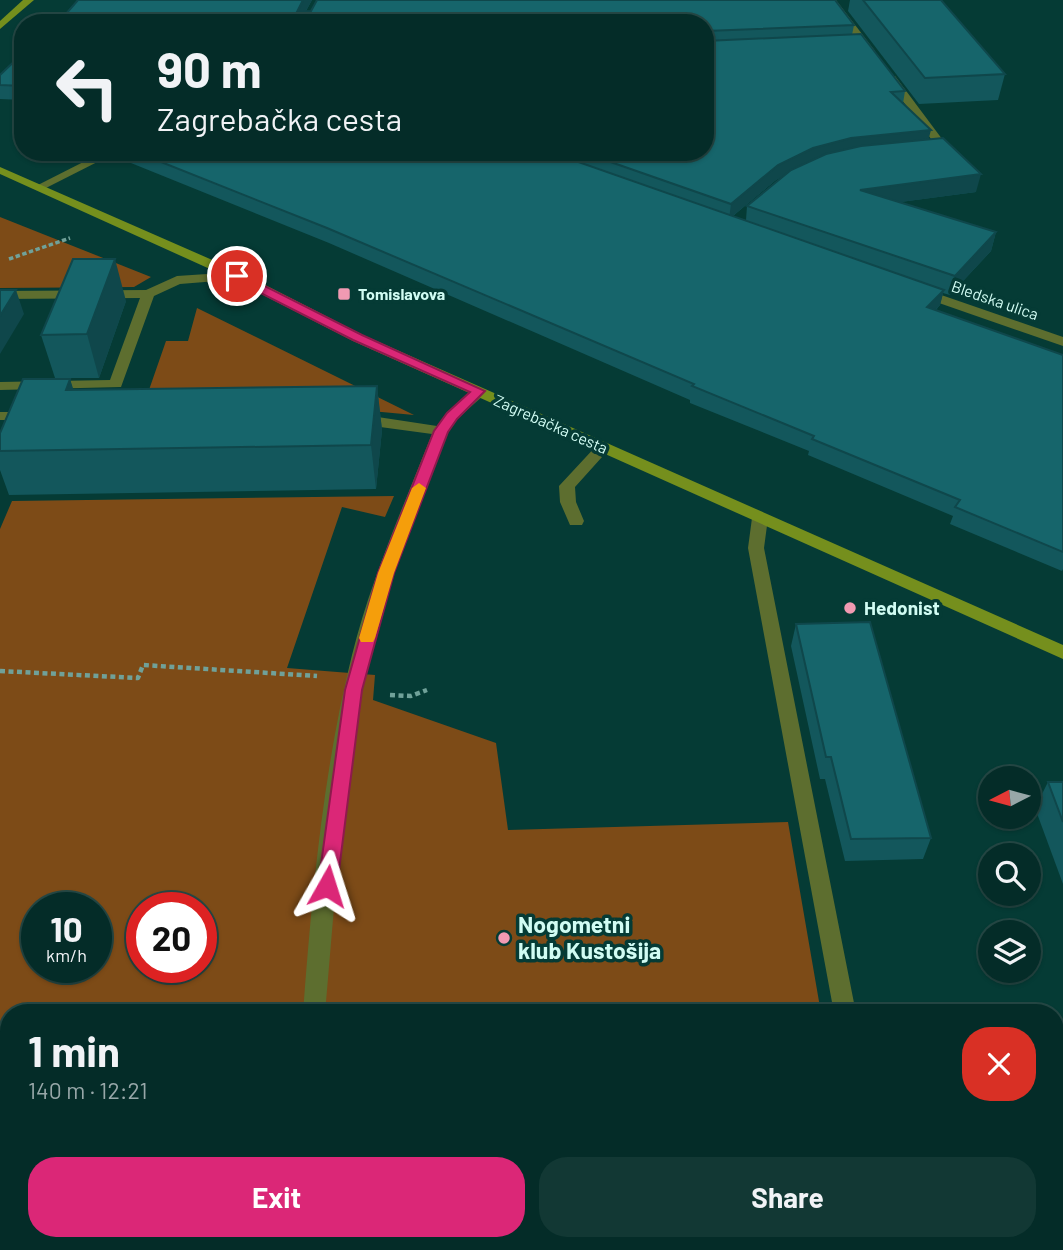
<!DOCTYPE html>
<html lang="en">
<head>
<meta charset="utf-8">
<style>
  :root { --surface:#042c28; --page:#123834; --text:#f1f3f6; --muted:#97a7a8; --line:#254845; --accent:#db2777 }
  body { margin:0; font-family:Barlow,sans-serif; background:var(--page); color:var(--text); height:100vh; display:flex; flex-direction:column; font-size:26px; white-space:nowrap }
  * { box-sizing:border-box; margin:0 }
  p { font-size:23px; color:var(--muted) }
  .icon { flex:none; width:38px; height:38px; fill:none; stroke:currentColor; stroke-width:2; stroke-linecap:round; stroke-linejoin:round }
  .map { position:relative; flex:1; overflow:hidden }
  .drawer { position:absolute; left:0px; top:1004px; width:1064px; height:247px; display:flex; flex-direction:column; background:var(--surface); border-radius:28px 28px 0 0; box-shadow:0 2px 5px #0004,0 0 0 2px var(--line) }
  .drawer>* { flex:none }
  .top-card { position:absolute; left:14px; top:14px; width:700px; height:147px; border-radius:28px; box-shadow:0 2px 5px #0004,0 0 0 2px var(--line); background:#042c28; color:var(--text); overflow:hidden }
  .needle { width:46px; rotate:264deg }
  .tools { position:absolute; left:978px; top:766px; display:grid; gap:14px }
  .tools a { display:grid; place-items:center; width:63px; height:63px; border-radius:50%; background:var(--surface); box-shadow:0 2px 5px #0004,0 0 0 2px var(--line); font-size:35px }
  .speed { position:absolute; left:21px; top:892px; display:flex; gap:14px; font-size:35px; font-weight:700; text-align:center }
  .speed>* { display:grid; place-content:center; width:91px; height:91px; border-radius:50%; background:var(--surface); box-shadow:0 2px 5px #0004,0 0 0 2px var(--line); line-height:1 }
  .speed small { font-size:18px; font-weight:400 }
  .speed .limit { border:10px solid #d22; background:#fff; color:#111 }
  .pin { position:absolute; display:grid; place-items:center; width:60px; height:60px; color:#fff; margin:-30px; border:4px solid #fff; border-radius:50%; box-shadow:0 2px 7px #0007 }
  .me { position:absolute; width:77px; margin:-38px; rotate:6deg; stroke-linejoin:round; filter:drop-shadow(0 0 5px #0008) }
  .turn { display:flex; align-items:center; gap:24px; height:147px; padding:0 28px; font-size:32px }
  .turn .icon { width:91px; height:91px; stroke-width:2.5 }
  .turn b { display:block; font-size:49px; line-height:60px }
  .round { display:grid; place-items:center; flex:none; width:74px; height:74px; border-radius:28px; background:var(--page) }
  .headline { display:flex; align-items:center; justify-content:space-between; height:119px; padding:0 28px }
  h1 { font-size:42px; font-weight:700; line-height:52px }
  .cta { display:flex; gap:14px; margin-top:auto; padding:14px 28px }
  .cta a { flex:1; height:80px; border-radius:28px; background:var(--accent); color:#fff; font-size:28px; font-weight:700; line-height:80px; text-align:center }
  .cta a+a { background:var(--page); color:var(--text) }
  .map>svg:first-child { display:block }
  .green { fill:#7d4b17; fill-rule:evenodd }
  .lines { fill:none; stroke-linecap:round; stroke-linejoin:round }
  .path-far1 { stroke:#70a199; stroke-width:3.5; stroke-dasharray:4.5 2.5; stroke-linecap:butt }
  .path { stroke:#70a199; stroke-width:4.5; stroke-dasharray:5 3.5; stroke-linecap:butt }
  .lane { fill:#5d6e2f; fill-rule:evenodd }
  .street { fill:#5d6e2f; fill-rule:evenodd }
  .secondary { fill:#758f1d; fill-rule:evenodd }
  .wall { fill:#13575c; fill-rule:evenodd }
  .shaded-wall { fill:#0f474b }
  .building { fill:#16656b; stroke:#0f474b; stroke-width:2 }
  .route { fill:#db2777; stroke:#8e194d; stroke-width:2 }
  .slow { fill:#f59e0b }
  .poi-dot { fill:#f19ab2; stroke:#053b35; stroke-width:2.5 }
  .labels { text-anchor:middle; stroke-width:7; stroke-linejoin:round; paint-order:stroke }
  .far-poi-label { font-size:16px; font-weight:bold; fill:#d1fcf3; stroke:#053b35; text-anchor:start }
  .far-street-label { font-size:16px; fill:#d1fcf3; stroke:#053b35 }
  .poi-label { font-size:19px; font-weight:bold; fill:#d1fcf3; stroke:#053b35; text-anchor:start }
  .near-poi-label { font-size:23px; font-weight:bold; fill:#d1fcf3; stroke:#053b35; text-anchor:start }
</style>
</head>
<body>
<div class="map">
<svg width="1063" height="1250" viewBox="0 0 1063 1250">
  <rect width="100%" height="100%" fill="#053b35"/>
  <g class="green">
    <path d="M0,217L151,277L134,287L0,288Z"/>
    <path d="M197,308L414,415L371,411L142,410L166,341H188Z"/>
    <path d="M394,496L385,517L342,507L287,668L375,675L373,700L496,743L508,830L788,822L821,1013H9V1242H864L866,1250H0V529L12,501ZM37,908H96V968H37ZM142,908H201V968H142Z"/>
  </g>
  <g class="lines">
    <path class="path-far1" d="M9,259L70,238"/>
    <g class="path">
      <path d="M0,671L138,678L143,665L317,676"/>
      <path d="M390,695L411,696L427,690"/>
    </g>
    <g class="lane">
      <path d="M826,0H836L875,51V55H867Z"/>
      <path d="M887,76H895L948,147V151H940L887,80Z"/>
      <path d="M237,272L242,273V279L180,284L154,296L121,387L0,390V382L110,380L140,298L0,299V291L146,290L177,276Z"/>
      <path d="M479,388L486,392L484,395L457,419L448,431C420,504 389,577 371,653C342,770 336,893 325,1013H303C312,894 323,771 352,655C371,579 403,507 432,434L358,424L351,419L358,414L437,426L447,413L474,389Z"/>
      <path d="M0,412H29L36,416L29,420H0Z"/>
      <path d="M603,442L611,447L575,487L576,502L584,521L582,525H570L560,502L559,486L598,444Z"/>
      <path d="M272,1242H298L297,1250H271Z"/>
    </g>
    <g class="street">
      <path d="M103,152H117L42,190L32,188Z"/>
      <path d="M921,288L1063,337V346L916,295V289Z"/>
      <path d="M760,513L768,518L764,548L856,1013H834L748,548L752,518Z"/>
      <path d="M875,1242H901L902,1250H876Z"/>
    </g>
    <g class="secondary">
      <path d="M23,0H34L0,29V21Z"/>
      <path d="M0,167L242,273L363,335L1063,645V659L353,341L232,279L0,174Z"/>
    </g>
  </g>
  <g class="wall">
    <path d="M78,0H312L306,11L854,25L852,35L905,91L903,103L929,139L976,192L900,202L996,232L991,251L950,295L943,293L940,305L936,310L1063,355V569L1062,571L950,524L953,516L808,455L809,451L690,403V400L329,243L126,161L124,152H705V23H58ZM785,175L747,206L746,220L733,216L776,180Z"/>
    <path d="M850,0H941L1005,74L998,100L919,104L848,11Z"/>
    <path d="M23,53V100L0,99V75Z"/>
    <path d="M126,301L99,378H55L41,335Z"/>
    <path d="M70,379L73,390L377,386L382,430L376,489L9,495L0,470V433Z"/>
    <path d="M796,624L931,838L923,859L845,861L825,779H820L791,646Z"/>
    <path d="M1048,782H1063V884L1035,808Z"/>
    <path d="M935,1242H1036L1033,1246L1001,1247L1002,1250H936Z"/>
  </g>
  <g class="shaded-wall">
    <path d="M303,0H312L299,23L297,12Z"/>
    <path d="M931,130L927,145L811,162L776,180L729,219L731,204L778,165L813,148L851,138Z"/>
    <path d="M981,174L976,192L856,208L860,190Z"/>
    <path d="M996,232L991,251L950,295L955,276Z"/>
    <path d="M115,259L126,301L99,378L87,334Z"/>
    <path d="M16,290L24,314L0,354V316Z"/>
    <path d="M944,290L940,305L923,323L927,307Z"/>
    <path d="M70,379L84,423L66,390Z"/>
    <path d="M377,386L382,430L376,489L371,445Z"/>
    <path d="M214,1242H234L233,1250H212Z"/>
  </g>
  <g class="building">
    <path d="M78,0H303L297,12L311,11L317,0H835L854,25L706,31L705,37V23H58Z"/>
    <path d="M863,0H941L1005,74L925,78Z"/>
    <path d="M861,34L905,91L891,92L931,130L851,138L813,148L778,165L731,204L582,152H705V41Z"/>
    <path d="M23,53V86L0,85V75Z"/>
    <path d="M943,138L981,174L860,190L996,232L955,276L747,206L791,170L826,154L861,146Z"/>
    <path d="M136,152H550L944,290L927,307L1063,355V552L955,507L960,500L812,439L814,436L692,386L694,384L327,228Z"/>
    <path d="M73,259H115L87,334L41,335Z"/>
    <path d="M0,290H16L0,316Z"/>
    <path d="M23,379H70L66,390L377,386L371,445L0,451V433Z"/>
    <path d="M870,622L931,838L851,839L831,757H826L796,624Z"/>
    <path d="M1048,782H1063V822Z"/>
    <path d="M980,1005L982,1013H894L893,1007Z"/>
    <path d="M9,1239V1242H214L212,1250H5Z"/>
    <path d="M947,1242H1000L1002,1250H949Z"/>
  </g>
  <path class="route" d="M233,274H241L362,335L485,391L457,419L448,432L394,573L362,690L337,886L334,891L327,894L321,891L318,886L345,690L378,573L434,431L447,413L470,392L353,340L233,279Z"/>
  <path class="slow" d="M419,483L426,488L394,573L375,638L373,642H361L359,638L378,573L412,488Z"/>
  <g class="poi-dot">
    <rect x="337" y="287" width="14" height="14" rx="3.5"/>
    <circle cx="850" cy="608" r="7"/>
    <circle cx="504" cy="938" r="7"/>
  </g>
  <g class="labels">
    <g class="far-poi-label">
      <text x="358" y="300">Tomislavova</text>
    </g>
    <g class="far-street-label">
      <text transform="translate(995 300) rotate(19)" y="6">Bledska ulica</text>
      <text transform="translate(551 424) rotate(24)" y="6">Zagrebačka cesta</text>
    </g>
    <g class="poi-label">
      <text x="864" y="615">Hedonist</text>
    </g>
    <g class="near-poi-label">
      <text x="518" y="933">Nogometni<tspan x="518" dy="26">klub Kustošija</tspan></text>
    </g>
  </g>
</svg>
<div class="tools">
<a><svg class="needle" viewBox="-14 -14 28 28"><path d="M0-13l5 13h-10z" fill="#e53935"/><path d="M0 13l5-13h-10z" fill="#97a7a8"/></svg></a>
<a><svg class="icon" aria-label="search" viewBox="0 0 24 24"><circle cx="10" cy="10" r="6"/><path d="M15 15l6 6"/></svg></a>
<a><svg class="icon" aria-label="layers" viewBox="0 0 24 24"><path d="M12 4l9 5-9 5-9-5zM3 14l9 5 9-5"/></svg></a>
</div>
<div class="speed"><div>10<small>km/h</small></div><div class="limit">20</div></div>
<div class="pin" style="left:237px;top:276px;background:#d93025"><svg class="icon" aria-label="arrive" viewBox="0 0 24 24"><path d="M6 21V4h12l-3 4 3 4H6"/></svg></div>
<svg class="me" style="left:327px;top:886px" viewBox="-20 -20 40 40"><path d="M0-17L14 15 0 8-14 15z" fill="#db2777" stroke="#fff" stroke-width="4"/></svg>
<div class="top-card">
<div class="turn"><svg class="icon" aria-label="left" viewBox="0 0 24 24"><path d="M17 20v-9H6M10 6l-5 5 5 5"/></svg><div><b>90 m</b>Zagrebačka cesta</div></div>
</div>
<section class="drawer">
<div class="headline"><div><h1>1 min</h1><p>140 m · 12:21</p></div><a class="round" style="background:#d93025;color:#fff"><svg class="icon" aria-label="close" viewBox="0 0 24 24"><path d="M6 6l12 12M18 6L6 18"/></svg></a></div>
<div class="cta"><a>Exit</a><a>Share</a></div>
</section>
</div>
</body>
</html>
